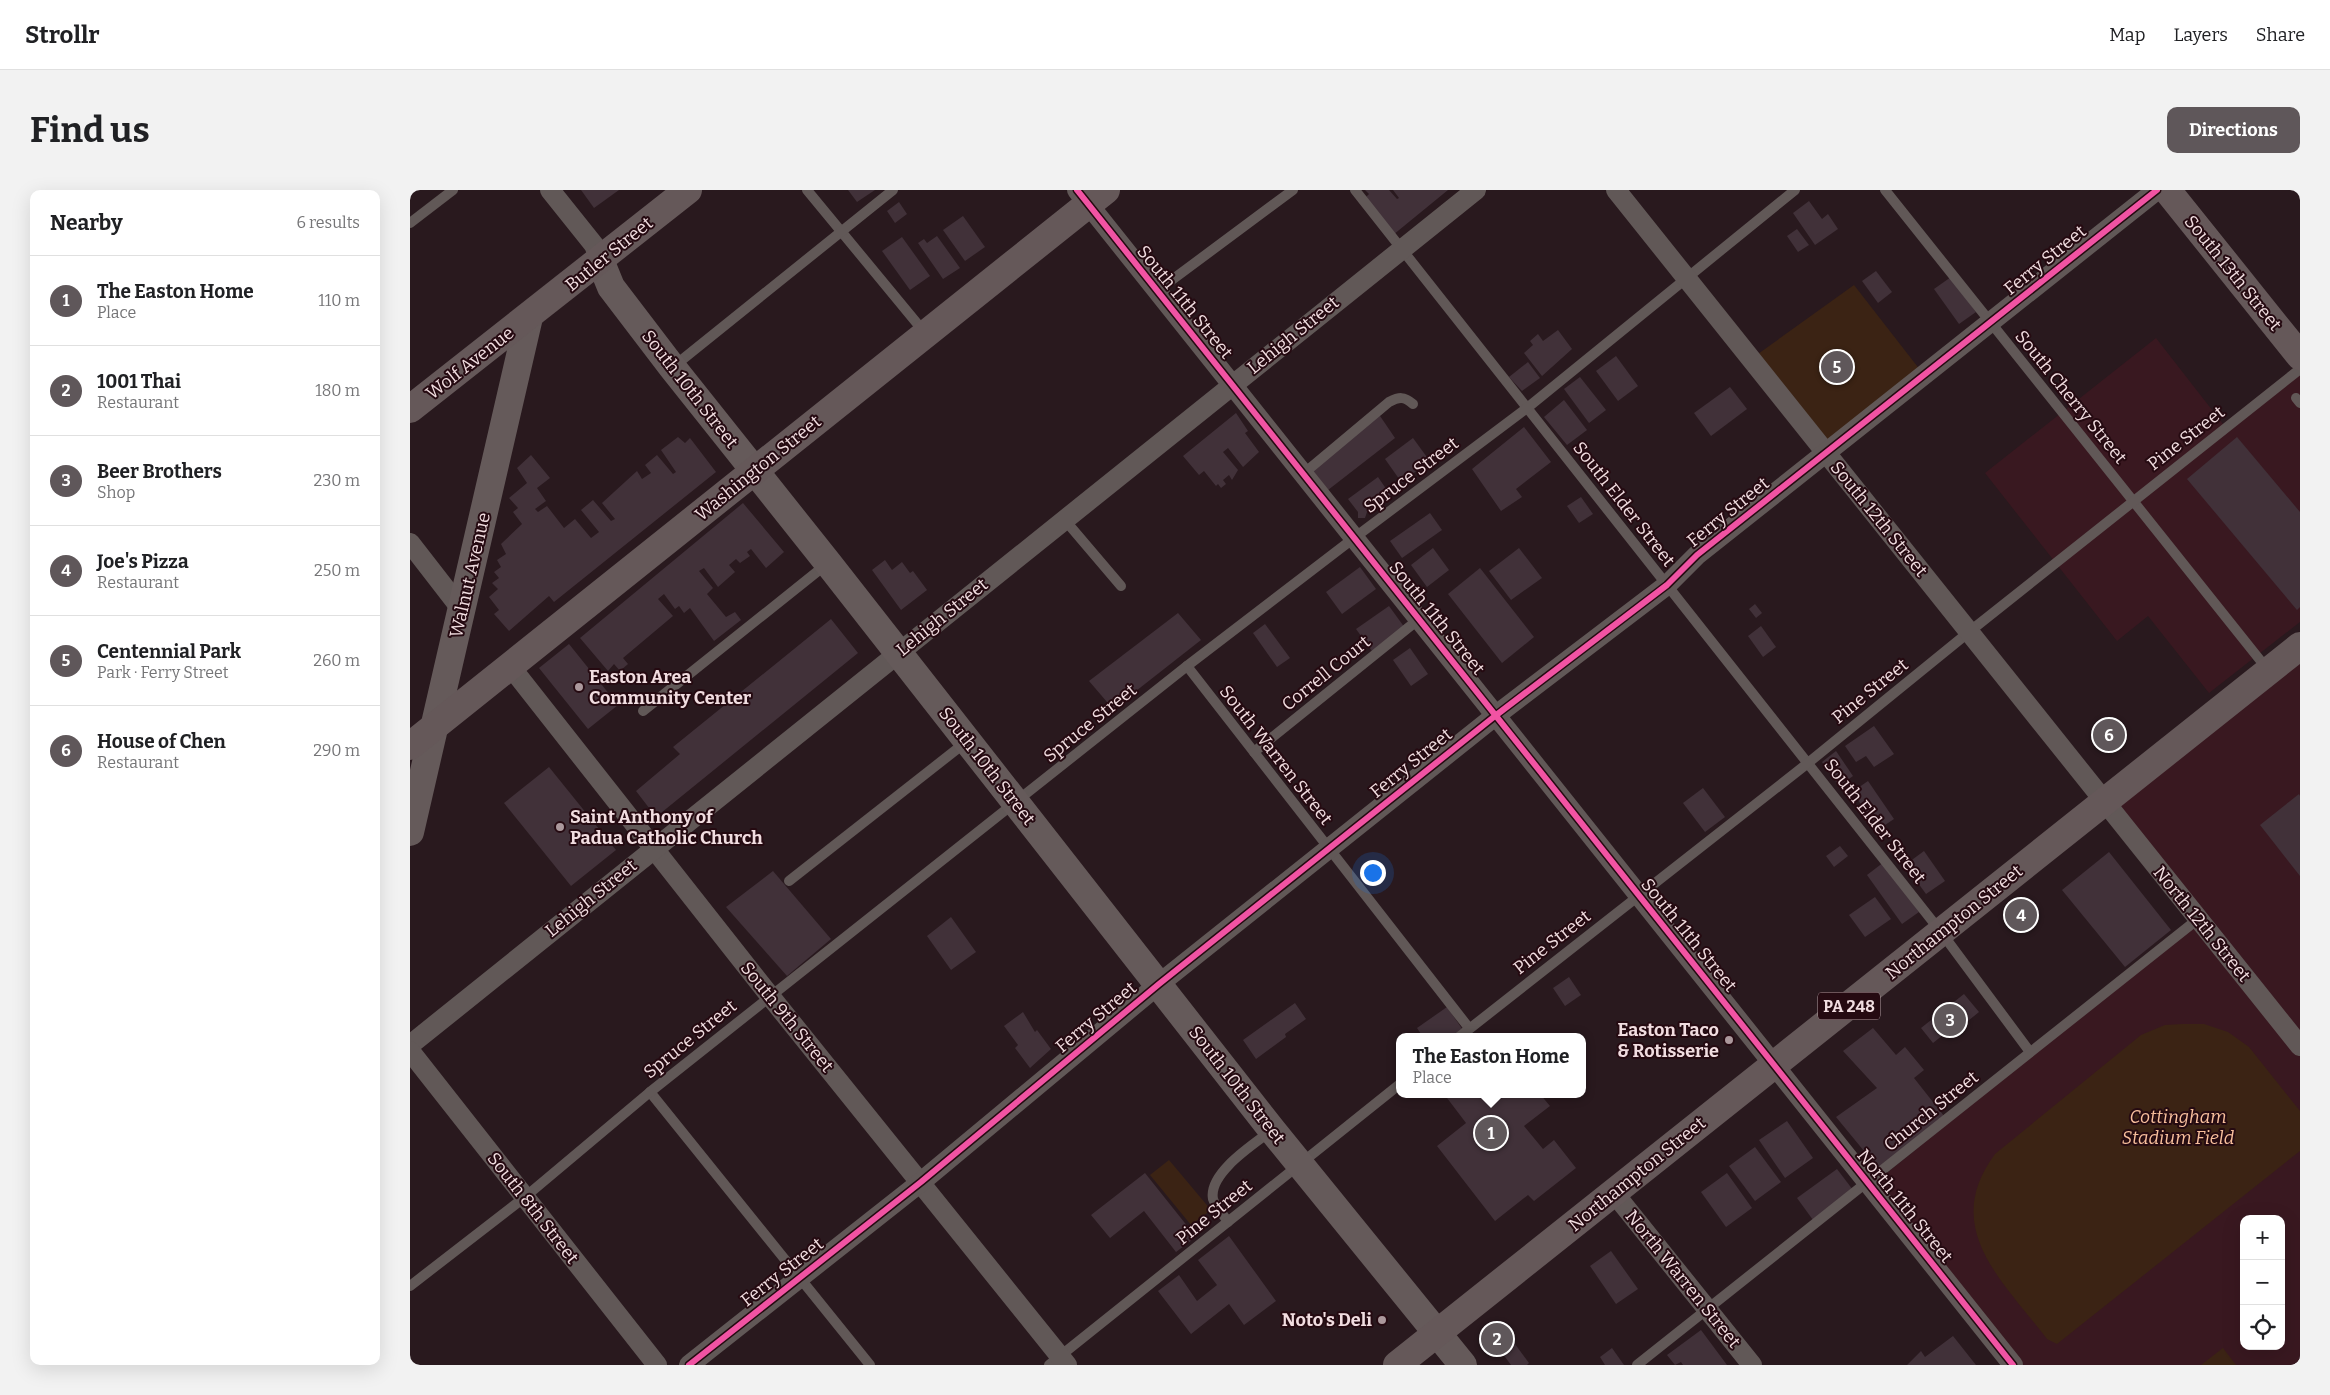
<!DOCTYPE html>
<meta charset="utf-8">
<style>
:root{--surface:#fff;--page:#f2f2f2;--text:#202124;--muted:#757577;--line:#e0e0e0;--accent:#5f575a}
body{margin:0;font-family:Bitter,serif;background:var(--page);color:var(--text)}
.controls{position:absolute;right:15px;bottom:15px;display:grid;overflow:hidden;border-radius:10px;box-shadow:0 5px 20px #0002}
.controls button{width:45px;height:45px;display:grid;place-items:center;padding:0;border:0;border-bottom:1px solid var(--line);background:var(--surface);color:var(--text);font:25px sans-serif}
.you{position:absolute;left:962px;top:682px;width:18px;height:18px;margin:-12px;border:4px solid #fff;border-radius:50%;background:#1a73e8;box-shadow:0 0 0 8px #1a73e833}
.badge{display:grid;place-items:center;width:32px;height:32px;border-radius:50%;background:var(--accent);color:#fff;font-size:16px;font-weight:700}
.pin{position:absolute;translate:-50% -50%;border:2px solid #fff;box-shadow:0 1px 5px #0006}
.popup{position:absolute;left:986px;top:843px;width:190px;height:65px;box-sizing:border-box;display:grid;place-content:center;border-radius:10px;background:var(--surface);filter:drop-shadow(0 1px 4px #0005);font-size:16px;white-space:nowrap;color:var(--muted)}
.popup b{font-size:19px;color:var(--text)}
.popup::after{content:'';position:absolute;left:50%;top:100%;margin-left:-10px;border:10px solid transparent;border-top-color:var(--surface)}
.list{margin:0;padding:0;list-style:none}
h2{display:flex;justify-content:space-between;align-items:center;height:65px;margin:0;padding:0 20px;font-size:21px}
h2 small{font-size:16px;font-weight:400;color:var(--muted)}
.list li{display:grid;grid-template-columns:32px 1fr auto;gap:15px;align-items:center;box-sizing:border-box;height:90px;padding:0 20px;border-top:1px solid var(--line)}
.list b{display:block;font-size:19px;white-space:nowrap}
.list p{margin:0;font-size:16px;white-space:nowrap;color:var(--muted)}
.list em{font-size:16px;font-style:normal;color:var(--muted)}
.icon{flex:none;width:28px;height:28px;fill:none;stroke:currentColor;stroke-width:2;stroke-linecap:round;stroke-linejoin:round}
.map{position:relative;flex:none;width:1890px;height:1175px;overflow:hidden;border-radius:10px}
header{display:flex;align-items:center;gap:30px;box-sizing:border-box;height:70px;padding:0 25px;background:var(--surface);border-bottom:1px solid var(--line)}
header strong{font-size:24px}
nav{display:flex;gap:28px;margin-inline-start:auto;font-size:18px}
.intro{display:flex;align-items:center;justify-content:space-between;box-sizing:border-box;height:120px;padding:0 30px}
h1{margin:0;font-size:35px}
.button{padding:12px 22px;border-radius:10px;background:var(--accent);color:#fff;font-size:18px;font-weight:700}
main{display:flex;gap:30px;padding:0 30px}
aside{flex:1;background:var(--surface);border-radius:10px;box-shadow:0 5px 20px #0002}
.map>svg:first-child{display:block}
</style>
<header>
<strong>Strollr</strong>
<nav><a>Map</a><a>Layers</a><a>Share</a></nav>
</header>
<div class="intro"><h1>Find us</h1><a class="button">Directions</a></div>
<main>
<aside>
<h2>Nearby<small>6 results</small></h2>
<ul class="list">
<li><span class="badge">1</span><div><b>The Easton Home</b><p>Place</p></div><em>110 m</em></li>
<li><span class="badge">2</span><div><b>1001 Thai</b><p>Restaurant</p></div><em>180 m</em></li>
<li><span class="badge">3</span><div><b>Beer Brothers</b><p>Shop</p></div><em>230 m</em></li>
<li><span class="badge">4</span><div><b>Joe's Pizza</b><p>Restaurant</p></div><em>250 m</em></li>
<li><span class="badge">5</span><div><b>Centennial Park</b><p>Park · Ferry Street</p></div><em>260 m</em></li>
<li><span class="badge">6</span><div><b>House of Chen</b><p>Restaurant</p></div><em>290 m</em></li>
</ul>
</aside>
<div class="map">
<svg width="1890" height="1175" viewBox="0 0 1890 1175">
<rect width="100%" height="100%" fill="#29191e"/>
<g fill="#391820" fill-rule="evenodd">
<path d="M1746 148 1813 234 1890 173V432L1799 503 1738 426 1707 451 1575 283Z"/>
<path d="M1890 470V1175H1607L1462 995 1790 730 1702 621ZM1834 1029H1871V1156H1834Z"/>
</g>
<g fill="#3b2314">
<path d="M1444 95 1514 185 1416 263 1341 169Z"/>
<path d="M1773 834H1794L1818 842 1839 857 1890 921V961L1647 1154 1637 1149C1593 1091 1530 1038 1585 964L1731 845 1755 835Z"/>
<path d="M759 970 801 1020 781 1035 740 985Z"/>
<path d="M1813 1158 1826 1175H1791Z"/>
</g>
<g fill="#413139">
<path d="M171 0H209L184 18Z"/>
<path d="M438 0H465L447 12Z"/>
<path d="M955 0H979L987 9 989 8 983 0H1038L983 45 955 8 959 4Z"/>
<path d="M1399 11 1412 29 1418 24 1428 39 1405 55 1383 23Z"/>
<path d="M489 12 497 24 485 33 477 21Z"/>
<path d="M553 26 575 57 555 71 533 40Z"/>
<path d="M1387 39 1399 55 1388 62 1377 46Z"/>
<path d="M527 46 550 78 533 89 508 53 514 49 517 53Z"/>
<path d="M492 47 520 86 500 100 472 61Z"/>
<path d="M1466 81 1482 102 1468 113 1452 91Z"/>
<path d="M1541 87 1566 122 1549 134 1524 99Z"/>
<path d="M1148 140 1162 159 1132 186 1114 163 1123 155 1120 151 1128 144 1133 151Z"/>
<path d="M1206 166 1228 196 1208 211 1186 181Z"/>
<path d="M1118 172 1130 188 1112 201 1099 187Z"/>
<path d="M1170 187 1196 220 1179 233 1154 199Z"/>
<path d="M1320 197 1337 219 1301 246 1284 223Z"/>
<path d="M1154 210 1177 240 1157 255 1134 227Z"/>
<path d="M826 223 838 241 835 243 849 262 833 277 818 258 813 262 828 280 822 290 819 285 813 290 816 294 811 298 808 294 806 296 794 281 789 285 773 266Z"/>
<path d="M968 223 985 248 918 300 902 279Z"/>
<path d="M1114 237 1141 272 1106 299 1112 307 1091 321 1062 279Z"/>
<path d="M268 247 275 253 280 248 306 282 144 412 139 406 99 441 84 424 89 420 79 407 88 399 82 393 89 388 84 382 91 377 87 370 96 364 91 354 112 334 103 322 108 318 99 308 117 293 107 278 121 265 140 288 127 298 136 311 125 319 128 322 137 316 154 338 165 329 181 348 189 342 171 320 183 310 201 331 205 329 192 313 227 281 232 289 241 283 235 275 247 265 263 284 266 282 251 260Z"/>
<path d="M1827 247 1890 322V417L1887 420 1777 289Z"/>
<path d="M1003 248 1019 270 992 293 975 269Z"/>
<path d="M968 287 981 306 968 319 965 316 957 322 955 328H948V322L938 309Z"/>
<path d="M1171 307 1183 324 1169 333 1157 316Z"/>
<path d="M333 313 374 362 356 378 341 359 337 362 340 366 330 373 326 369 319 375 325 382 308 397 294 378 289 381 303 398 297 404 316 427 325 422 331 430 304 451 280 418 274 423 269 416 265 419 254 404 248 409 263 426 213 468 218 474 210 481 204 474 198 481 170 448Z"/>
<path d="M1020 323 1032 340 992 368 980 351Z"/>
<path d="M1023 358 1039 380 1017 397 1001 375Z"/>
<path d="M1109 358 1132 388 1101 410 1079 381Z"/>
<path d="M475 370 482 380 492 372 500 383 503 381 517 400 491 420 462 380Z"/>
<path d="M950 377 966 399 932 424 916 402Z"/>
<path d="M1070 378 1124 447 1092 473 1038 404Z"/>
<path d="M1345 414 1352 423 1346 428 1339 419Z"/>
<path d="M979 416 995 438 962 461 946 439Z"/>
<path d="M768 423 791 450 703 519 679 491Z"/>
<path d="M421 429 448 463 246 627 226 601 270 564 263 557Z"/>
<path d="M855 434 880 468 867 477 843 443Z"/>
<path d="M1351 436 1366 457 1353 467 1338 446Z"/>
<path d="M159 454 208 515 178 539 129 478Z"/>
<path d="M1000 458 1018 484 1001 496 983 470Z"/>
<path d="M1464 536 1484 564 1464 577 1456 566 1446 572 1435 556Z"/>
<path d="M1426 561 1443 586 1429 596 1412 572Z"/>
<path d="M139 577 206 660 161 696 94 613Z"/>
<path d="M1458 591 1484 629 1469 639 1442 602Z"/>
<path d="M1293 598 1315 627 1295 642 1273 613Z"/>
<path d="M1889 604 1890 606V686L1850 635Z"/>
<path d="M1430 656 1438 666 1424 677 1416 666Z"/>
<path d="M1514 661 1535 691 1516 704 1495 675Z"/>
<path d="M1699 662 1761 740 1715 777 1652 700Z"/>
<path d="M1474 672 1509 722 1492 734 1457 685Z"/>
<path d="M363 681 421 749 377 786 316 717Z"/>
<path d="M1465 707 1481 729 1455 747 1439 725Z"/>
<path d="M541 727 566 762 541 780 517 746Z"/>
<path d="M1159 787 1171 805 1155 816 1143 798Z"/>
<path d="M1554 804 1569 822 1537 848 1533 845 1523 853 1511 838Z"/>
<path d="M885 813 896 829 875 844 876 847 846 869 833 850Z"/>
<path d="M1037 817 1053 840 1044 847H1013L1007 838Z"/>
<path d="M613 822 625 842 627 840 641 859 620 878 605 858 608 855 594 836Z"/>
<path d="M1463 838 1486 865 1495 857 1514 880 1504 888 1534 926 1468 978 1426 927 1467 898 1433 861Z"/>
<path d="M1034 904H1130L1140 916 1114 936 1133 959 1144 950 1166 978 1124 1011 1118 1005 1085 1031 1027 956 1056 933Z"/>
<path d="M1377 931 1403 968 1375 988 1349 950Z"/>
<path d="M1345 957 1371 992 1345 1011 1319 976Z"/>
<path d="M1427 979 1443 1000 1403 1030 1387 1008Z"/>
<path d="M735 983 786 1047 766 1062 734 1021 700 1048 681 1025Z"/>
<path d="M1317 983 1342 1018 1316 1037 1291 1002Z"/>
<path d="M819 1046 866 1111 834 1135 819 1114 781 1144 748 1101 769 1085 787 1111 807 1095 788 1070Z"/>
<path d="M1201 1061 1228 1099 1206 1114 1180 1076Z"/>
<path d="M1091 1135 1119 1173 1117 1175H1101L1078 1144Z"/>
<path d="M1291 1140 1317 1175H1273L1271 1172 1265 1175 1257 1165Z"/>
<path d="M1543 1146 1566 1175H1497L1511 1161 1515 1167Z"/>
<path d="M1202 1158 1214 1175H1195L1190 1167Z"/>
</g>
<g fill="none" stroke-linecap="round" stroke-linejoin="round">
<g stroke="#615857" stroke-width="10">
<path d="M397 0 515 143"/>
<path d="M945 0 1531 742 1620 862"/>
<path d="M1475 0 1858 480"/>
<path d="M0 33 43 0"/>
<path d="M747 101 883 0"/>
<path d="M263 177 483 0"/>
<path d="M1886 208 1890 213"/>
<path d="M893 284 979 212C989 207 994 206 1003 214"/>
<path d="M654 329 711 396"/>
<path d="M777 476 1059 838"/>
<path d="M233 521 418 373"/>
<path d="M844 562 1009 429"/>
<path d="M379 691 556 552"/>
<path d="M1049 847 1398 573 1559 442 1890 179"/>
<path d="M240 902 460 1175"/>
<path d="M818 1032C814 1025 805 1016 803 1009 798 983 844 954 861 941"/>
<path d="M0 1096 115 1007 240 902 777 476 944 348 1117 218 1385 0"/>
<path d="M639 1175 990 894"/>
<path d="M1227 1175 1788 729"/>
</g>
<g stroke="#615857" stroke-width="20">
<path d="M140 0 184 55 190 70"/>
<path d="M667 0 1603 1175"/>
<path d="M1206 0 1890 856"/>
<path d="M0 353 52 420"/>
<path d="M100 476 360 806 657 1175"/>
<path d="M0 855 1066 0"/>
<path d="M0 861 247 1175"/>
<path d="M1204 1003 1342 1175"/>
<path d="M279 1175 511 992 749 794 1085 526 1257 395 1287 365 1747 0"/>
</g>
<g stroke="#655a5a" stroke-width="28">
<path d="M190 70 201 97 262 177 418 373 862 940 1053 1175"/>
<path d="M0 642 119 127"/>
</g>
<g stroke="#655859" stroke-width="28">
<path d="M1757 0 1890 166"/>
<path d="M0 219 278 0"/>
<path d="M0 556 696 0"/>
<path d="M987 1175 1890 456"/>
</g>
<g stroke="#250a11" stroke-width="9">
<g id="cycleway">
<path d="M667 0 1603 1175"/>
<path d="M279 1175 511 992 749 794 1085 526 1257 395 1287 365 1747 0"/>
</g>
</g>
<use href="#cycleway" stroke="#f153a3" stroke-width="6"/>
</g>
<g fill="#ab989c" stroke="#250a11" stroke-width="2">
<circle cx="169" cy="497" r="5"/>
<circle cx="150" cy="637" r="5"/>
<circle cx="1319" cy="850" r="5"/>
<circle cx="972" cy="1130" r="5"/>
</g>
<g text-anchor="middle" stroke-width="4" stroke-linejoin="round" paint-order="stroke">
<rect fill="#250a11" stroke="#b49ea2" stroke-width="1" x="1408" y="802.5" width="62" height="27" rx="4"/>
<g font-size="16" font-weight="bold" fill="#f1dde0">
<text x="1439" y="822">PA 248</text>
</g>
<g font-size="18" fill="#f1dde0" stroke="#250a11">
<text transform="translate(199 64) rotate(-39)" y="6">Butler Street</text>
<text transform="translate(1635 70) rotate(-39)" y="6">Ferry Street</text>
<text transform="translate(1823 83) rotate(51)" y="6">South 13th Street</text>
<text transform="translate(775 112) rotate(51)" y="6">South 11th Street</text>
<text transform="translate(883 145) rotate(-39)" y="6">Lehigh Street</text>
<text transform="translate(60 173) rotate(-38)" y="6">Wolf Avenue</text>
<text transform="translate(280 199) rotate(52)" y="6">South 10th Street</text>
<text transform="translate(1661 207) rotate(51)" y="6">South Cherry Street</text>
<text transform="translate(1776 248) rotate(-38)" y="6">Pine Street</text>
<text transform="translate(348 278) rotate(-39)" y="6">Washington Street</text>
<text transform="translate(1001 285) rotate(-37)" y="6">Spruce Street</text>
<text transform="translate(1214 314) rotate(52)" y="6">South Elder Street</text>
<text transform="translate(1318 322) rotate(-39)" y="6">Ferry Street</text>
<text transform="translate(1469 329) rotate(51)" y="6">South 12th Street</text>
<text transform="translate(60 385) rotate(-77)" y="6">Walnut Avenue</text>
<text transform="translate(532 427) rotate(-39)" y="6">Lehigh Street</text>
<text transform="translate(1027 428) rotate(51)" y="6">South 11th Street</text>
<text transform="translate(916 483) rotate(-39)" y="6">Correll Court</text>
<text transform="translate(1460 501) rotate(-39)" y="6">Pine Street</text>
<text transform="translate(680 533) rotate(-39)" y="6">Spruce Street</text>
<text transform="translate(866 565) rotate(52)" y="6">South Warren Street</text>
<text transform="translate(1001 573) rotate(-39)" y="6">Ferry Street</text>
<text transform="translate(577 576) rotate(52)" y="6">South 10th Street</text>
<text transform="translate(1465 631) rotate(52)" y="6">South Elder Street</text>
<text transform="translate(181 708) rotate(-39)" y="6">Lehigh Street</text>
<text transform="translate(1544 732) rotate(-39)" y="6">Northampton Street</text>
<text transform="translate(1792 734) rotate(51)" y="6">North 12th Street</text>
<text transform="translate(1279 745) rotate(51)" y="6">South 11th Street</text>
<text transform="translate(1142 752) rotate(-38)" y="6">Pine Street</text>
<text transform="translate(377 827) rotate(51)" y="6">South 9th Street</text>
<text transform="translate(686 827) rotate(-40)" y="6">Ferry Street</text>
<text transform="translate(280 849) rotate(-39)" y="6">Spruce Street</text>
<text transform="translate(827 895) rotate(52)" y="6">South 10th Street</text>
<text transform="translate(1521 921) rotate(-39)" y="6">Church Street</text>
<text transform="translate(1227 984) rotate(-39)" y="6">Northampton Street</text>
<text transform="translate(1495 1016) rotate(51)" y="6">North 11th Street</text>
<text transform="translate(123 1018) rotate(52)" y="6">South 8th Street</text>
<text transform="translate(804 1022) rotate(-39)" y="6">Pine Street</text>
<text transform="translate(372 1082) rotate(-38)" y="6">Ferry Street</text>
<text transform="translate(1273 1089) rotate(51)" y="6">North Warren Street</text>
</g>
<g font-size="18" font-weight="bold" fill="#f1dde0" stroke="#250a11" text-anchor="start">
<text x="179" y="493">Easton Area<tspan x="179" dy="21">Community Center</tspan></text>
<text x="160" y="633">Saint Anthony of<tspan x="160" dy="21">Padua Catholic Church</tspan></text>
<text x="1309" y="846" text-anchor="end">Easton Taco<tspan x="1309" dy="21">&amp; Rotisserie</tspan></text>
<text x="962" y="1136" text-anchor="end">Noto's Deli</text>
</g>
<g font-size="18" font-style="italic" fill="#f9c09d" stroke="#250a11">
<text x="1768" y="933">Cottingham<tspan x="1768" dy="21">Stadium Field</tspan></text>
</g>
</g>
</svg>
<div class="controls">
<button>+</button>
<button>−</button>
<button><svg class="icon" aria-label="locate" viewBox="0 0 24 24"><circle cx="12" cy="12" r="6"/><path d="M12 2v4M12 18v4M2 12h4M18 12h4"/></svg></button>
</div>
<div class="you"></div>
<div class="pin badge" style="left:1081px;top:943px">1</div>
<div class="popup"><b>The Easton Home</b>Place</div>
<div class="pin badge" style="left:1087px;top:1149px">2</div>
<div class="pin badge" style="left:1540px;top:830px">3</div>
<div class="pin badge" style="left:1611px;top:725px">4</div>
<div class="pin badge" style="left:1427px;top:177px">5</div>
<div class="pin badge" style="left:1699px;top:545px">6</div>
</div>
</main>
